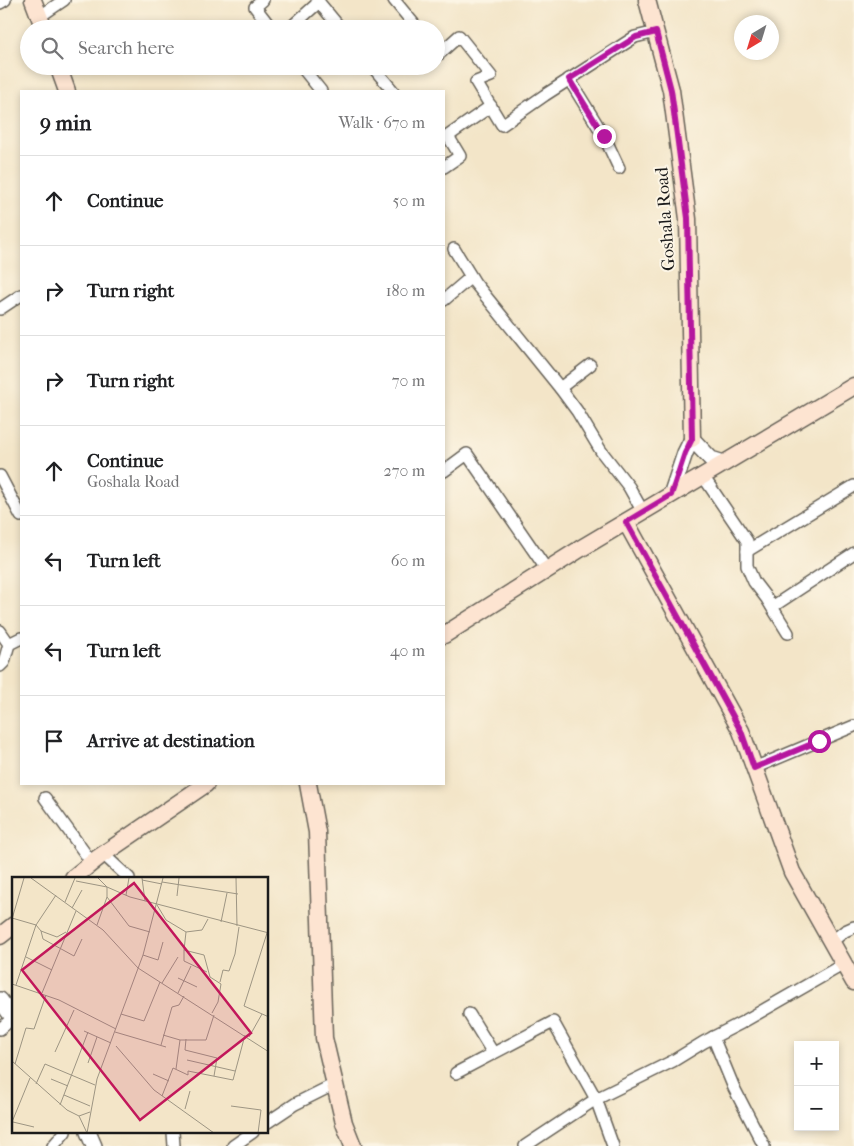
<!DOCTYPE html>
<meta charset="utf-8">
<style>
:root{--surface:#fff;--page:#f2f2f2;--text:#202124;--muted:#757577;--line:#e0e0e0}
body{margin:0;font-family:"IM FELL French Canon",serif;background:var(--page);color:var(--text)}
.controls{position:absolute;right:15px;bottom:15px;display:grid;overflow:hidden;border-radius:0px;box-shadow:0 2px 8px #0003}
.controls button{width:45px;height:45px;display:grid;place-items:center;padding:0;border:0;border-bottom:1px solid var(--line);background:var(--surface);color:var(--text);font:25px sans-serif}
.compass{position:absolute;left:734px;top:15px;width:45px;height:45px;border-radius:50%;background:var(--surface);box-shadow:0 2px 8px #0003;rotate:218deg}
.stop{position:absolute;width:15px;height:15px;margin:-11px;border:4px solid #b5179e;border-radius:50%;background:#fff}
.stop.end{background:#b5179e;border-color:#fff;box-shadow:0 1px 5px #0008}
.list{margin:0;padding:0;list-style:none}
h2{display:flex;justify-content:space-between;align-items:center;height:65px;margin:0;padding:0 20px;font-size:21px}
h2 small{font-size:16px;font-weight:400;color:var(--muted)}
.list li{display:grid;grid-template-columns:32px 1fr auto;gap:15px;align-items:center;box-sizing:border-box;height:90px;padding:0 20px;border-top:1px solid var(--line)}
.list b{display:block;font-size:19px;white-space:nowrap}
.list p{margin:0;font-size:16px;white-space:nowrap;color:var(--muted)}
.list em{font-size:16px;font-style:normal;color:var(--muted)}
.icon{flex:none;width:28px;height:28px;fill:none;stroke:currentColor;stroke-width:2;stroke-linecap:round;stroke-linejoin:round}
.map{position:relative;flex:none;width:854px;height:1146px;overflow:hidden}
.search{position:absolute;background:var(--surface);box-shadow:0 2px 8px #0003;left:20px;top:20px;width:425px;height:55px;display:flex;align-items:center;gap:12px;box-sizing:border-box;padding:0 18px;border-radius:28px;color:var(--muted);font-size:19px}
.panel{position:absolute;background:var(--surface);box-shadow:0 2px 8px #0003;left:20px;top:90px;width:425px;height:695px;border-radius:0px}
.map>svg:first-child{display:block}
</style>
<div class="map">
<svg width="854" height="1146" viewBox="0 0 854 1146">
<rect width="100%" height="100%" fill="#fcf5e5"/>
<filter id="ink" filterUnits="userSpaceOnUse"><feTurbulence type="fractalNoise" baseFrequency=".02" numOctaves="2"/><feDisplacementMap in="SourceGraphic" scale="10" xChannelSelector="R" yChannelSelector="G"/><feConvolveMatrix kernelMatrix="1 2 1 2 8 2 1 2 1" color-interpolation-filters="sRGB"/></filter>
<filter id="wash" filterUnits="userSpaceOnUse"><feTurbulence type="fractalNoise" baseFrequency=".0096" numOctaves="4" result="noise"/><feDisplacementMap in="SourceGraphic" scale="20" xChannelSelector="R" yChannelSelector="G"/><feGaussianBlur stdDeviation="1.12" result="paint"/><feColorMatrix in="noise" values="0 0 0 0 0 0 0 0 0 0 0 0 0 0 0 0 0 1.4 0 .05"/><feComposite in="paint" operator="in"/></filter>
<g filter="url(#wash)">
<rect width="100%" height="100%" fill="#f3e5c8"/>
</g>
<g filter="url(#ink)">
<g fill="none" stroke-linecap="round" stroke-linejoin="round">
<g stroke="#676258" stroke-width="14">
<g id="minor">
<path d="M263 0 255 7 272 29"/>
<path d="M317 0 341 29"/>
<path d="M394 0 418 29"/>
<path d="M0 3 5 0"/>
<path d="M39 17 64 0"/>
<path d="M289 29 319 2"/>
<path d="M436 51 439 54 459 36 491 76 476 82 502 125 545 95 635 37 656 32"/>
<path d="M301 66 321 91"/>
<path d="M372 66 393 91"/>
<path d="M569 79 604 136 619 168"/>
<path d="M444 167 460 156 448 136 491 106"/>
<path d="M454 249 475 283 560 388 577 411 601 451 629 487 643 512"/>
<path d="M444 300 471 277"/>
<path d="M0 309 21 295"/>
<path d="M560 388 590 365"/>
<path d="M444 471 467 454 547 570"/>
<path d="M0 476 21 516"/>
<path d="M703 476 747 541V566L754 582 767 599 788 633"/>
<path d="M747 551 854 486"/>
<path d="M772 607 854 553"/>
<path d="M0 631 9 644 4 662 0 666"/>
<path d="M9 644 21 638"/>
<path d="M754 768 854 726"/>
<path d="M45 798 92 863"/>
<path d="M104 855 129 878"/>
<path d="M831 942 845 931 854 927"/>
<path d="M469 1014 493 1053"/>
<path d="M0 1029 13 1018"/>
<path d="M713 1037 734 1088 764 1146"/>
<path d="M456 1073 553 1022 596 1099 613 1146"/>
<path d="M268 1122 295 1104 335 1084"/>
<path d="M173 1132 174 1146"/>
<path d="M53 1146 65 1132"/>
<path d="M233 1146 253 1132"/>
<path d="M525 1146 596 1099 673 1061 704 1042 741 1023 844 964"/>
</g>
</g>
<g stroke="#676258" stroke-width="18">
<g id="tertiary">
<path d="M671 495 685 453 692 439 711 459 724 463"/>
<path d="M0 1000 14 1019"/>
<path d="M88 1132 94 1146"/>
</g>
</g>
<g stroke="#676258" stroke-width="19">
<g id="secondary">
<path d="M33 0 44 29"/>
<path d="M647 0 671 90 688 219 692 439"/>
<path d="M58 66 67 91"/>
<path d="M626 522 741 731 792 872 854 982"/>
<path d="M444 635 580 549 854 386"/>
<path d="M308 784 317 832 324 1038 344 1123 353 1146"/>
<path d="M73 878 99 857 206 784"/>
<path d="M0 936 14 925"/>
</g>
</g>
<use href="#minor" stroke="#fff" stroke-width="11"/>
<use href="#tertiary" stroke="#fff" stroke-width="15"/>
<use href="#secondary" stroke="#fde4d1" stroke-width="16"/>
</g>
</g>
<g fill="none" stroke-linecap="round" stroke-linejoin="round" filter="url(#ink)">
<path stroke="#b5179e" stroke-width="6" d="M604 136 569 79 636 37 656 32 671 90 688 218 692 439 685 453 671 495 626 522 741 731 754 768 819 741"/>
</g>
<g text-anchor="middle" stroke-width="4" stroke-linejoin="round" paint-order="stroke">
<g font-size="18" fill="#1c1c1c" stroke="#fcf5e5">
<text transform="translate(665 219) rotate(-94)" y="6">Goshala Road</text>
</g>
</g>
<g transform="translate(12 877)">
<rect width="256" height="256" fill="#f3e5c8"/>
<path fill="none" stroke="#9d9583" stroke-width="1" d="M19 1 91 53 126 91 257 175M86 1 95 10 118 20 257 56M130 1 133 24M224 1 225 49M130 3 150 7M64 4 95 10V20L85 48M150 5 226 17M44 18 24 48 29 54 45 60 54 55M114 18 117 1M165 19 167 1M95 20 117 49 138 55M53 25 63 1M145 28 154 43 174 55 190 53 196 42M60 31 70 13M0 41 24 48 4 108M0 42 12 1M209 45 215 16M29 54 31 62 62 79 70 62M174 55 172 73 192 78 198 100 209 107 206 125 200 136M255 56 232 129 257 140M172 73V84L195 95M131 78 146 83 151 65M14 80 40 93M166 101 185 110M208 105 211 93 217 94 223 77 227 50M150 106 166 80M0 107 47 123 104 152M30 116 64 34M166 116 179 89M109 137 132 144 148 105M72 154 99 166M103 155 154 170M151 158 168 163 164 192M237 160 250 137M174 162 173 173 205 181 202 199M168 163H194L202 138M149 168 160 130 167 128 172 119M104 169 142 213 202 256M43 175 62 133M175 183 223 194M0 184 55 233 67 239 78 235M76 186 85 160M3 187 14 151 22 152 34 118M141 197 157 204M39 202 56 209M24 207 33 187 83 208M52 218 78 229M150 219 161 191 176 198V194L221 203 233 158M48 228 76 155M219 229 249 233 246 256M173 232 178 214M67 239 75 256M0 245 18 201M1 245 22 250M75 256 85 202 131 78 151 1"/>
<path fill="#c2185b" fill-opacity="0.15" stroke="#c2185b" stroke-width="2.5" d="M122 6 239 156 128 243 10 93Z"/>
<rect width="256" height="256" fill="none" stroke="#1c1c1c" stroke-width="2.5"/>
</g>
</svg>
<div class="controls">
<button>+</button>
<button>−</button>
</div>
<svg class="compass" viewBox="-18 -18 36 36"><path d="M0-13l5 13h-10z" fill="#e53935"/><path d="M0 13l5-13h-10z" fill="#757577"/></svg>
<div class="stop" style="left:819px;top:741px"></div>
<div class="stop end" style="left:604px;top:136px"></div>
<div class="search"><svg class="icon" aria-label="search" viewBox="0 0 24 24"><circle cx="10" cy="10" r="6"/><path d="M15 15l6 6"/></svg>Search here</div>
<section class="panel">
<h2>9 min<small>Walk · 670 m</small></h2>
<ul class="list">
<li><svg class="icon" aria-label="ahead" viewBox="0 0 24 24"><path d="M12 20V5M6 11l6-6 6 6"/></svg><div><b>Continue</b></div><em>50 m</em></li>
<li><svg class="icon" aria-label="right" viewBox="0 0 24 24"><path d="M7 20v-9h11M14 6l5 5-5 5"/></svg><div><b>Turn right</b></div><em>180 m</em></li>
<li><svg class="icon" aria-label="right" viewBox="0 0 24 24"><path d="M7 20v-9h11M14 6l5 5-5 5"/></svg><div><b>Turn right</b></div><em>70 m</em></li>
<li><svg class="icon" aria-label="ahead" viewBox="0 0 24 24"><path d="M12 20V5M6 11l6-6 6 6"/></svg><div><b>Continue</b><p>Goshala Road</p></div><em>270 m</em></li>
<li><svg class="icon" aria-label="left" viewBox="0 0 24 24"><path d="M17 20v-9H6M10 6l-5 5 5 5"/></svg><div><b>Turn left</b></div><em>60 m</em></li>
<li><svg class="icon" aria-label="left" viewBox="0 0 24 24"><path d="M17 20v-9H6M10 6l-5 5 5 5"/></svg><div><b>Turn left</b></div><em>40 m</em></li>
<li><svg class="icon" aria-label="arrive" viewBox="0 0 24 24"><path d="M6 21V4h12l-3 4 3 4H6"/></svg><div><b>Arrive at destination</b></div></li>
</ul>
</section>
</div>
